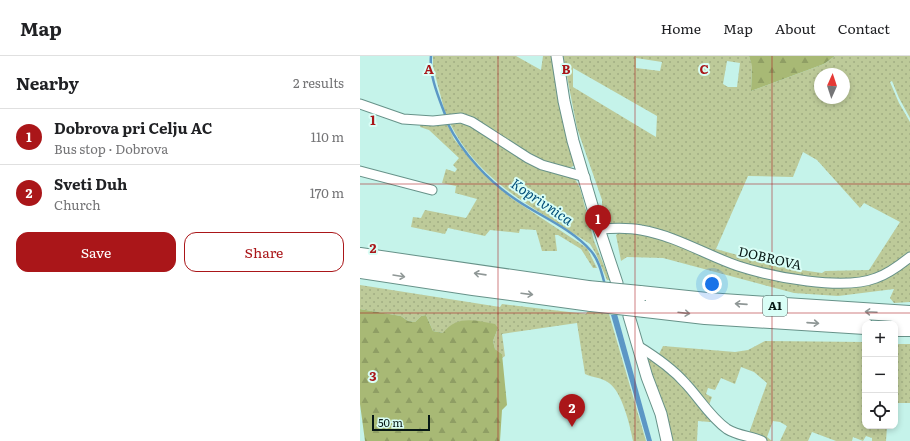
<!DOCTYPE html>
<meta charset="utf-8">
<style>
:root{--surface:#fff;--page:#f6f6f6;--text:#202124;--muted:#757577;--line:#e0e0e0;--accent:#aa1619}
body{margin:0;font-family:Literata,serif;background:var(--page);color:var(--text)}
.controls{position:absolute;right:12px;bottom:12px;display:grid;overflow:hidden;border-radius:8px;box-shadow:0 2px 6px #0003}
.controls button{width:36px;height:36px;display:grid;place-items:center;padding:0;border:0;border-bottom:1px solid var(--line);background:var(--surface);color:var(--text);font:20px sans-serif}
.compass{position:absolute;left:454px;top:12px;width:36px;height:36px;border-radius:50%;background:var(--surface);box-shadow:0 2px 6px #0003;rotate:3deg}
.scale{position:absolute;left:12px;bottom:10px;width:58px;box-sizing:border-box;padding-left:4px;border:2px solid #071815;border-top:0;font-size:11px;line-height:14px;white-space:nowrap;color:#071815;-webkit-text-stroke:3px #d9fef6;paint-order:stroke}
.you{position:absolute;left:352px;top:228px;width:14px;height:14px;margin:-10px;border:3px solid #fff;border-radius:50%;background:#1a73e8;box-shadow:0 0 0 6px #1a73e833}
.badge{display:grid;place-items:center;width:26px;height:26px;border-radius:50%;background:var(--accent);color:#fff;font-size:13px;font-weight:700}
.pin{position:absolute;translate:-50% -33px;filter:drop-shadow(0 1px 2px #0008)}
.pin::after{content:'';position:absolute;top:21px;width:14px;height:12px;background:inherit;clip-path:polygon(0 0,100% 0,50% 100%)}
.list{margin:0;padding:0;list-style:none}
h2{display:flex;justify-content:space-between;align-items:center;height:52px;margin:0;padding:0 16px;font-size:17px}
h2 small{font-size:13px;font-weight:400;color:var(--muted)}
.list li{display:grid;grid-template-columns:26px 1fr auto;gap:12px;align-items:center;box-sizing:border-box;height:56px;padding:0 16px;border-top:1px solid var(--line)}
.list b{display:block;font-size:15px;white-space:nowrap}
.list p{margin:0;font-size:13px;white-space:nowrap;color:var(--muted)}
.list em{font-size:13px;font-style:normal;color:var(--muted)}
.actions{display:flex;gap:8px;padding:12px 16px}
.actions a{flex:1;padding:9px 0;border:1px solid var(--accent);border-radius:12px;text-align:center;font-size:14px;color:var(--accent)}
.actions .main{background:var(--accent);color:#fff}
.icon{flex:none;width:22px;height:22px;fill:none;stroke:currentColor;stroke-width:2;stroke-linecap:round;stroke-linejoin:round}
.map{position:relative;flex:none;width:550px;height:385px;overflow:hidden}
header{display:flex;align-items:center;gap:24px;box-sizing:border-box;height:56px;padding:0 20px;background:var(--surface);border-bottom:1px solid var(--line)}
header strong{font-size:19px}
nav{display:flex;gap:22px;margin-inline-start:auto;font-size:14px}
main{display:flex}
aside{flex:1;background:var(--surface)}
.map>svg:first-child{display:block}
</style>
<header>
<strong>Map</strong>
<nav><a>Home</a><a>Map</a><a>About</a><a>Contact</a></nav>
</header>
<main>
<aside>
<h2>Nearby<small>2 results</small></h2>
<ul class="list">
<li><span class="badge">1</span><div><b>Dobrova pri Celju AC</b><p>Bus stop · Dobrova</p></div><em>110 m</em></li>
<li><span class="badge">2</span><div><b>Sveti Duh</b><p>Church</p></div><em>170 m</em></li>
</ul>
<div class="actions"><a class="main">Save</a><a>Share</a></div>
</aside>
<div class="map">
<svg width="550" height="385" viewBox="0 0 550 385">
<defs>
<pattern id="green-dots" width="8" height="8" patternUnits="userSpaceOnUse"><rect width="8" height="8" fill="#bdca99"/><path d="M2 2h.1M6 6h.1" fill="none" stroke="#a1ad83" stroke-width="1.8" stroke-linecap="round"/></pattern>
<pattern id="forest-firs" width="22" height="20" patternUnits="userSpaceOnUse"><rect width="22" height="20" fill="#a8b975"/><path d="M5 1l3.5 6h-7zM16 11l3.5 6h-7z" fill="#8f9e64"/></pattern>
</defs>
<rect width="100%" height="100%" fill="#c5f3ea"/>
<g fill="url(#green-dots)" fill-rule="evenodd">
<path d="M73 0H156L181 14 183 0H192L199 48 216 108C198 126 140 76 123 68 112 63 98 62 86 60L73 11Z"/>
<path d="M203 0H389L392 9 391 35 464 8 475 0H550V62L539 42 532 25 530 26 539 47 550 66V199L532 212 510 222 467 225 413 216 386 209 248 166C242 160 242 153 242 144L217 72ZM276 2 302 6 300 15 276 12ZM367 5 380 7 377 31H368L363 28ZM213 12 297 60 296 81 213 31ZM460 18H484V42H460ZM443 96 457 104 500 152 504 147 540 166 509 214 465 215 462 217 420 211 356 193 388 120 433 121Z"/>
<path d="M91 64 111 70 178 112 215 123 220 132 234 185 250 224H247L236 198 230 188C176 152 118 127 89 65Z"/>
<path d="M86 65 94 83 115 109 151 142 227 192 237 212H233L221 193 198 179H195L197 195H182L176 174 160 173 159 177 130 174 125 180 88 172 85 178 51 171 53 161 61 162 65 154 106 162 117 143 95 137 96 130 82 127 86 113 95 116 97 113 93 109 99 102 69 74 60 71V69H72Z"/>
<path d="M260 176 294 180 371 210 471 231C505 234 521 221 550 206V246L534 247 530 242 534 233 478 240 434 237 303 202 267 201 261 205 256 179Z"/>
<path d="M0 229 140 251 142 248 226 258 228 255 249 258 286 385H273C270 369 262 336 249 327 241 321 233 322 225 318L217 267 142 278 145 300 142 302V298L135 293 133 285 138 272 83 277 73 275 66 259 61 260 55 266 48 265 41 260 0 253Z"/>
<path d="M405 285 505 286V370H527L526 385H512V382L506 380 503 385 493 381 492 385H476L452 376 448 385H420L427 370 420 366 413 365 407 381 412 385H406L389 377 407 327 394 316 381 311 375 328 361 322 355 334 348 332 346 338 352 341 349 349 332 327 299 298 303 290 375 296 388 294Z"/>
<rect x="535" y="288" width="15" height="59"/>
<path d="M290 301 306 312 353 364 350 366 338 365 337 385H310L287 303Z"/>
</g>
<g fill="url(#forest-firs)">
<path d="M389 0H475L464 8 391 35 392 10Z"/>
<path d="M0 253 41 260 48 265 55 266 61 260 66 259 73 275 83 277C96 259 115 264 135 268L138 272 133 285 135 293 142 298 147 349 142 354 140 385H5L0 348Z"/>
</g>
<path fill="#5c97c5" d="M257 258 292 385H287L251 259Z"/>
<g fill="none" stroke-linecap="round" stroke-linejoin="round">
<g stroke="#5c97c5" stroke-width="2.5">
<path d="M71 0C69 20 79 42 86 61"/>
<path d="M87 66C102 97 129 126 158 145 182 161 212 173 231 195 239 204 242 218 245 229"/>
</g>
<g stroke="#679289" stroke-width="11">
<g id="minor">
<path d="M0 48 43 63 73 65 101 62 112 66 168 102 182 109 225 121"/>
<path d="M0 115 72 134"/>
<path d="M239 173C253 172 267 171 281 174 316 180 346 199 378 210 412 221 483 235 516 222 528 218 540 209 550 201"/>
<path d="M278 290C296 301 312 312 326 328 340 343 350 361 367 373 378 380 391 380 402 385"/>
</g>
</g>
<g stroke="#679289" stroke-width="13">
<g id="tertiary">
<path d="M197 0 204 45 213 85 239 173 257 227"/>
<path d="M269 260 287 321 301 358 307 385"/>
</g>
</g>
<g stroke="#679289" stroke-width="18">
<g id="motorway">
<path d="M0 200 228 233"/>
<path d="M0 214 113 231 231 247"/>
<path d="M280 238 347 245 550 258"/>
<path d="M285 253 345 260 505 270"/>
<path d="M535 272H550"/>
</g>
</g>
<use href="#minor" stroke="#fff" stroke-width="9"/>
<use href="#tertiary" stroke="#fff" stroke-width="11"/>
<use href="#motorway" stroke="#fff" stroke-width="16"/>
<g stroke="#679289" stroke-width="18" stroke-linecap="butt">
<g id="motorway-bridge">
<path d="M228 233 280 238"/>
<path d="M231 247 285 253"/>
</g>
</g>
<use href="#motorway-bridge" stroke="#fff" stroke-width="16"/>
</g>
<defs><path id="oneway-shaft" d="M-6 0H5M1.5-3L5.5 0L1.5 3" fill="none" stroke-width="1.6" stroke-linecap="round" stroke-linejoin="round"/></defs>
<g stroke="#8f9796">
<use href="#oneway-shaft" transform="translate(120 218) rotate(-172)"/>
<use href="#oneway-shaft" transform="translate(39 220) rotate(9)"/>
<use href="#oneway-shaft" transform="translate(167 238) rotate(7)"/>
<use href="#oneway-shaft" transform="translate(381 248) rotate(-176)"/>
<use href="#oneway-shaft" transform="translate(511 256) rotate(-177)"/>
<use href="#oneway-shaft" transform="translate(324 257) rotate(7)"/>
<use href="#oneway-shaft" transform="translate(453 267) rotate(4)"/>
</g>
<path fill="none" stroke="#aa1619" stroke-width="1" stroke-opacity="0.55" d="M138 0V385M275 0V385M412 0V385M0 128H550M0 257H550"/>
<g text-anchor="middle" stroke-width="4" stroke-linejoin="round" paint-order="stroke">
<rect fill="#d9fef6" stroke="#465d58" stroke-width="1" x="403" y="240" width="24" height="20" rx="3"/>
<g font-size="12" font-weight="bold" fill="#071815">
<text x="415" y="254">A1</text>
</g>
<g font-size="13" fill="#071815" stroke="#d9fef6">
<text transform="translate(410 202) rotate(13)" y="5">DOBROVA</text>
</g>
<g font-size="14" font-style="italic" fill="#004d79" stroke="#d9fef6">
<text transform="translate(182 146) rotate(34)" y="5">Koprivnica</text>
</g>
</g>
<g font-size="13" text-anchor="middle" font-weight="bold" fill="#aa1619" stroke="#d9fef6" stroke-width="4" stroke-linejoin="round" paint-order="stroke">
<text x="69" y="18">A</text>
<text x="206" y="18">B</text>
<text x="344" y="18">C</text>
<text x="13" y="69">1</text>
<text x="13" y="197">2</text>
<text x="13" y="325">3</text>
</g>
</svg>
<div class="controls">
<button>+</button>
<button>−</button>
<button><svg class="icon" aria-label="locate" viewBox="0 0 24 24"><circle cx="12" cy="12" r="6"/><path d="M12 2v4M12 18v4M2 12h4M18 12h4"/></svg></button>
</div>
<svg class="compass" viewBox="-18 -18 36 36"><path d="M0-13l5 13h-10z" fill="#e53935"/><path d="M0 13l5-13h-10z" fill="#757577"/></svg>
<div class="scale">50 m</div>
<div class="you"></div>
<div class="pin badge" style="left:238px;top:182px">1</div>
<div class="pin badge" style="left:212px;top:371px">2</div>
</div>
</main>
